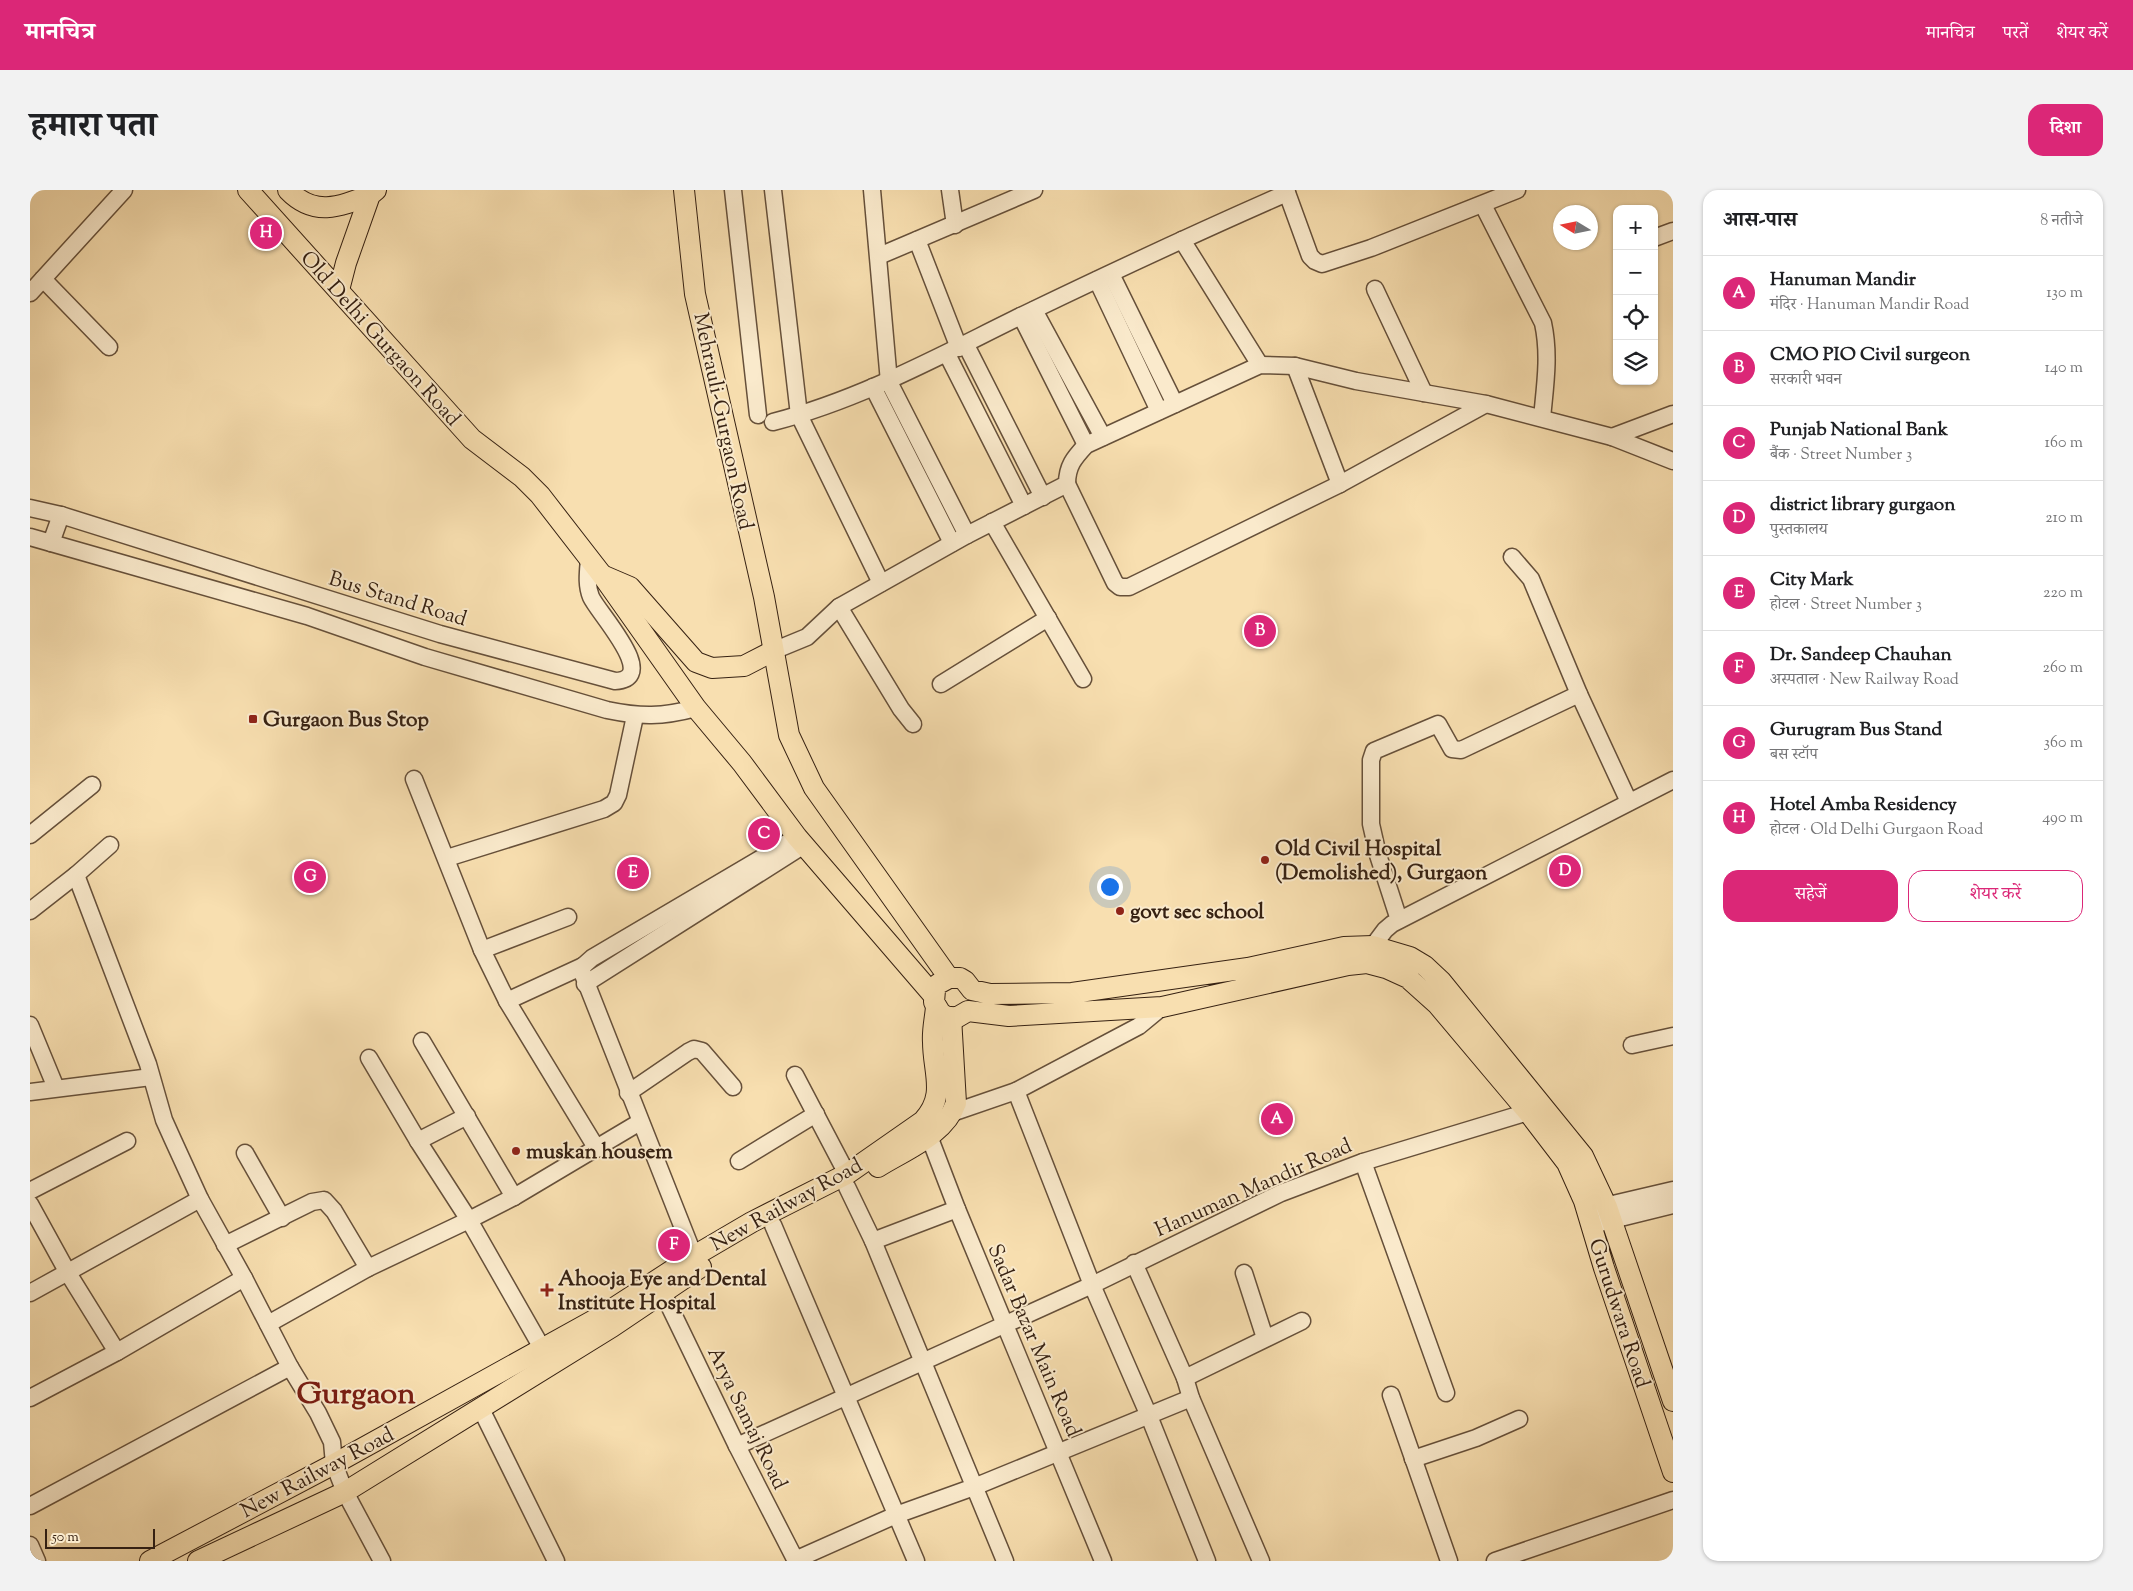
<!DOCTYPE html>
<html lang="hi">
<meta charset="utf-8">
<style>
:root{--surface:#fff;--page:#f2f2f2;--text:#202124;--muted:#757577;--line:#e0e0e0;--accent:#db2777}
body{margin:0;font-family:"Sorts Mill Goudy","Noto Serif Devanagari",serif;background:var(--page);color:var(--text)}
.controls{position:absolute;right:15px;top:15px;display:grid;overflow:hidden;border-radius:10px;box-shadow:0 1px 4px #0004}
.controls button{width:45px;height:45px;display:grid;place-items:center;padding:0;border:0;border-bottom:1px solid var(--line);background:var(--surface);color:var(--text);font:25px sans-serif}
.compass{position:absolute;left:1523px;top:15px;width:45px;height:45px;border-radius:50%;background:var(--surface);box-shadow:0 1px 4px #0004;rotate:280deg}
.scale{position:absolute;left:15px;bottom:12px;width:110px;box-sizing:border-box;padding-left:5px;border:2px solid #362112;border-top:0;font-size:14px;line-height:18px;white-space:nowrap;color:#362112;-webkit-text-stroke:4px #faeacc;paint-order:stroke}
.you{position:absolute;left:1079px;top:696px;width:18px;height:18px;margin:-12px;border:4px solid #fff;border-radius:50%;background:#1a73e8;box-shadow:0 0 0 8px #1a73e833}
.badge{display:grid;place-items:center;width:32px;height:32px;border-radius:50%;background:var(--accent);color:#fff;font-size:16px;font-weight:700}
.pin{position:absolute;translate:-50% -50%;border:2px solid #fff;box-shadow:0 1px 5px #0006}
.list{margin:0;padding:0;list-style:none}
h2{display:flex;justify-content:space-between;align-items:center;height:65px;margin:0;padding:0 20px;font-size:21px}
h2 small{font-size:16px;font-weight:400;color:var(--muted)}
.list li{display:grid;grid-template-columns:32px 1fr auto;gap:15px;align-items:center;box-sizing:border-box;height:75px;padding:0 20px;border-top:1px solid var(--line)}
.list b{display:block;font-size:19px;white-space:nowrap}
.list p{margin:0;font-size:16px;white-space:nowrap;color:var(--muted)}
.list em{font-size:16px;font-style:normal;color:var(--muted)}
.actions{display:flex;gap:10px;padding:15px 20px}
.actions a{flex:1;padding:11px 0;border:1px solid var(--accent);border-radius:15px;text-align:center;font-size:18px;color:var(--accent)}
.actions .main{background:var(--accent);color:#fff}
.icon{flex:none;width:28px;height:28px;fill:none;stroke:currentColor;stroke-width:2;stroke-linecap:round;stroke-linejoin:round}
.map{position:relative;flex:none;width:1643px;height:1371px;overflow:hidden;border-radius:15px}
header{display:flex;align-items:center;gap:30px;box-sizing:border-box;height:70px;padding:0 25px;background:var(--accent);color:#fff}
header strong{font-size:24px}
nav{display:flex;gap:28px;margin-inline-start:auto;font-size:18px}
.intro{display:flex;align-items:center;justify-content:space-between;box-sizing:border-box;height:120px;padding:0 30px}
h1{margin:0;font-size:35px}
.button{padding:12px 22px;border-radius:15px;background:var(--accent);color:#fff;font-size:18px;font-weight:700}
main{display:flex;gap:30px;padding:0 30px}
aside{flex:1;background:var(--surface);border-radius:15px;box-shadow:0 1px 4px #0004}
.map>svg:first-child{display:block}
</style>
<header>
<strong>मानचित्र</strong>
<nav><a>मानचित्र</a><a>परतें</a><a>शेयर करें</a></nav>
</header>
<div class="intro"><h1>हमारा पता</h1><a class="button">दिशा</a></div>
<main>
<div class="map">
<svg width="1643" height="1371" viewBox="0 0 1643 1371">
<rect width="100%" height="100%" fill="#f8dfb0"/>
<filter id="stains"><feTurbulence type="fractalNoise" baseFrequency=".004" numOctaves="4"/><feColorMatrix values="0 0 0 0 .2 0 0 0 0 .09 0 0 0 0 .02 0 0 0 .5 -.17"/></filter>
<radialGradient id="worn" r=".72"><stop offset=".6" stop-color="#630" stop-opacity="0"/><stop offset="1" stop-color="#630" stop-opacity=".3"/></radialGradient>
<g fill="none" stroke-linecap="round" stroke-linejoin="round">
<g stroke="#66503a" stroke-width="19">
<g id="minor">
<path d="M703 0 728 225"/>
<path d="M743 0 769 225 851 393"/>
<path d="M842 0 859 192 937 345"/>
<path d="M920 0 925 35"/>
<path d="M1256 0 1280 66 1285 71 1292 74 1341 58 1487 0"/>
<path d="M1453 15 1513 133C1520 165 1515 196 1512 228"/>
<path d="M1624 48 1643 41"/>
<path d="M887 50 929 158"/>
<path d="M1152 50 1230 175"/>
<path d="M849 66 1004 0"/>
<path d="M1081 84 1145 214"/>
<path d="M13 89 79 157"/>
<path d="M1067 90 1129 221"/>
<path d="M1345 99 1394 203"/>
<path d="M0 103 94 0"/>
<path d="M1004 120 1073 247"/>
<path d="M991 126 1056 255"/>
<path d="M936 155 1013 307"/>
<path d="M917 164 994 316"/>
<path d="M1265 176 1310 294"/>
<path d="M843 197 922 353"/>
<path d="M743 232C832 209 911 165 993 125 1080 83 1168 42 1257 3"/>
<path d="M1582 247 1643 224"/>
<path d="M1037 294 1085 393 1090 397H1099L1310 294 1456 214"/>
<path d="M0 318 31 325 410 444 585 491C631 489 568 423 561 407 556 395 558 382 559 369"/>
<path d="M962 332 1053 489"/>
<path d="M0 347 277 426 395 467 577 520C611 527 632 527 666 518"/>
<path d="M21 353 31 325"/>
<path d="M1482 367 1501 389 1549 504 1599 612"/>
<path d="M809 417 871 519 883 534"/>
<path d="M743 461 777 447 809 417 937 345 1037 294C1037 276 1044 268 1056 255L1230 175 1265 176 1326 191 1456 214 1582 247 1643 271"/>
<path d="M911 494 1018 428"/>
<path d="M384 589 452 760 477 811 567 959"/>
<path d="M0 645 62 595"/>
<path d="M417 668 574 619 584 613 588 605 605 526"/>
<path d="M46 685 118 874 134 930 143 950 170 1009 214 1088 260 1177 288 1223 302 1252 304 1274 315 1302 352 1371"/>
<path d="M0 721 46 685 80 655"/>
<path d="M1369 730 1348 665 1341 634V570L1344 561 1408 534 1422 559 1431 560 1549 504"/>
<path d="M1343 756 1355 740 1362 734 1643 590"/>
<path d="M452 760 538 727"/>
<path d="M555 794 774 655"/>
<path d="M477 811 553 776"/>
<path d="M0 835 26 898"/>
<path d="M392 851 484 1007"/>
<path d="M1602 855 1643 846"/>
<path d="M339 868 388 951 439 1030 512 1158"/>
<path d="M765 885 817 984"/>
<path d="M986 901 1062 1095 1119 1226 1177 1371"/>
<path d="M0 902 121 887"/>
<path d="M598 903 658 862 664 859 672 861 703 897"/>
<path d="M922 923 986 901 1109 836 1132 817"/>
<path d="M899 946 927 1019 1073 1371"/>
<path d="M388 951 437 926"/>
<path d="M215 963 252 1028"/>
<path d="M709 971 786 924"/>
<path d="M1333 972 1416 1203"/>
<path d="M817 997 843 1051 975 1371"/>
<path d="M0 1001 97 951"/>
<path d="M0 1014 38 1083 87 1162"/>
<path d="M1566 1018 1643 1000"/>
<path d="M1570 1033 1643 1015"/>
<path d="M743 1035 886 1371"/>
<path d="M843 1051 927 1019"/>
<path d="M195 1055 282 1012 294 1010 304 1021 338 1078"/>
<path d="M664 1066 552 782 553 776 562 768 767 647"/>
<path d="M1104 1073 1155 1188 1161 1208 1231 1371"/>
<path d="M1214 1083 1235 1148"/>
<path d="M0 1103 170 1009"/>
<path d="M633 1103 707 1256 766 1371"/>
<path d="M238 1134 338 1078 439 1030 484 1007 610 932"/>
<path d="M1155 1188 1272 1131"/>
<path d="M1361 1205 1419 1371"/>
<path d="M0 1208 87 1162 214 1088"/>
<path d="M450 1217 526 1371"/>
<path d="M707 1256 1062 1095 1251 1003 1333 972 1498 922"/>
<path d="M1383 1269 1446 1248 1489 1229"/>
<path d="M0 1316 260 1177"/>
<path d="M0 1355 7 1371"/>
<path d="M765 1370 866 1325 944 1297 1161 1208"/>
<path d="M1465 1371 1643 1310"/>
</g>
</g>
<g stroke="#362112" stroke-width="22">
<g id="major">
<path d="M218 0 442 249 492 287 510 305 572 385 666 518 712 573 767 647 904 806"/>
<path d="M258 0C284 27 309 17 340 5"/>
<path d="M654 0 665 104 734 407 759 545 784 598 919 788"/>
<path d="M309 100 316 73 340 5 346 0"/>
<path d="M572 385 600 397 666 472 682 478 714 476 743 461"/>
<path d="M848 977C875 960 915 945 926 913L921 827"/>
<path d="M1643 1211 1577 1017 1553 966 1411 791 1395 776 1380 767 1343 756 1314 757 1218 778 1042 803 960 804 942 800 935 791 930 788H919L908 794 905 800 904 812 910 822 915 826 926 828 938 821 979 826 1132 817 1318 775 1337 773 1356 778 1378 788 1407 814 1498 922 1537 973 1554 1011 1574 1078 1643 1282"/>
<path d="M120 1371 304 1274 573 1125 664 1066 722 1032 817 984 893 931C917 905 903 883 903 852 902 841 905 829 906 817"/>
<path d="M168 1371 315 1302 582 1137 671 1077"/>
</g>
</g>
<use href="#minor" stroke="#faeacc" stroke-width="16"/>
<use href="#major" stroke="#f8dfb0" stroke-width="20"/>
</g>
<g fill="#8f2418" stroke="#faeacc" stroke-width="2">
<rect x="218" y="524" width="10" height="10" rx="2.5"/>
<circle cx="1235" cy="670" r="5"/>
<circle cx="1090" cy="721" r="5"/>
<circle cx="486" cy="961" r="5"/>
<path d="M514.5 1092.5h5v5h5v5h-5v5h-5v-5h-5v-5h5z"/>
</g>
<g text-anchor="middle" stroke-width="4" stroke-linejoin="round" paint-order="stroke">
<g font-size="21" fill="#362112" stroke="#faeacc">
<text transform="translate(351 148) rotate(48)" y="7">Old Delhi Gurgaon Road</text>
<text transform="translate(694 231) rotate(78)" y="7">Mehrauli-Gurgaon Road</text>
<text transform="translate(368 408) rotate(17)" y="7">Bus Stand Road</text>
<text transform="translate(1223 997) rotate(-24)" y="7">Hanuman Mandir Road</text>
<text transform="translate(756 1014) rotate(-29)" y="7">New Railway Road</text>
<text transform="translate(1590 1123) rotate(72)" y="7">Gurudwara Road</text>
<text transform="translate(1005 1150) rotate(67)" y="7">Sadar Bazar Main Road</text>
<text transform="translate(718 1228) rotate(64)" y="7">Arya Samaj Road</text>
<text transform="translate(287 1282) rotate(-28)" y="7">New Railway Road</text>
</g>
<g font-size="21" font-weight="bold" fill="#362112" stroke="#faeacc" text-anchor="start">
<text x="233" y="536">Gurgaon Bus Stop</text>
<text x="1245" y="665">Old Civil Hospital<tspan x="1245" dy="24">(Demolished), Gurgaon</tspan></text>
<text x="1100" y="728">govt sec school</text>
<text x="496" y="968">muskan housem</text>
<text x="528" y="1095">Ahooja Eye and Dental<tspan x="528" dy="24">Institute Hospital</tspan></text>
</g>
<g font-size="31" font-weight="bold" fill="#7a1f14" stroke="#faeacc">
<text x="326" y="1213">Gurgaon</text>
</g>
</g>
<rect width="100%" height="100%" filter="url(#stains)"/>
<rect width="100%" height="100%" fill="url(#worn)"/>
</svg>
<div class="controls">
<button>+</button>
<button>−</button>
<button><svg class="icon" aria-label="locate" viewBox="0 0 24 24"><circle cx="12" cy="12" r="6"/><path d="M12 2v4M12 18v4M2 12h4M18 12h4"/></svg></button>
<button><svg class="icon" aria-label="layers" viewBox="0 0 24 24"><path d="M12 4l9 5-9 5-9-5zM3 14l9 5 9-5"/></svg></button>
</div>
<svg class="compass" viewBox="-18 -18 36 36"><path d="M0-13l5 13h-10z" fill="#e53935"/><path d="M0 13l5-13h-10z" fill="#757577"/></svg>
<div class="scale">50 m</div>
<div class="you"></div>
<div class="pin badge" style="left:1247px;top:929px">A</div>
<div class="pin badge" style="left:1230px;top:441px">B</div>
<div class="pin badge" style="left:734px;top:644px">C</div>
<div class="pin badge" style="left:1535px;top:681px">D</div>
<div class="pin badge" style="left:603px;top:683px">E</div>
<div class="pin badge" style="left:644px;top:1055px">F</div>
<div class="pin badge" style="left:280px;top:687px">G</div>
<div class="pin badge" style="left:236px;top:43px">H</div>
</div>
<aside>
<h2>आस-पास<small>8 नतीजे</small></h2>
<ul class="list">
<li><span class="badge">A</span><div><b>Hanuman Mandir</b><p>मंदिर · Hanuman Mandir Road</p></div><em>130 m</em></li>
<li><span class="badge">B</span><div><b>CMO PIO Civil surgeon</b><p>सरकारी भवन</p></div><em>140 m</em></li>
<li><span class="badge">C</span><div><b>Punjab National Bank</b><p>बैंक · Street Number 3</p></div><em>160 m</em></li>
<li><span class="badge">D</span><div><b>district library gurgaon</b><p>पुस्तकालय</p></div><em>210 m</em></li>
<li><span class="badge">E</span><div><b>City Mark</b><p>होटल · Street Number 3</p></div><em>220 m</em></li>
<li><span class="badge">F</span><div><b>Dr. Sandeep Chauhan</b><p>अस्पताल · New Railway Road</p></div><em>260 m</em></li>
<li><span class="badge">G</span><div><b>Gurugram Bus Stand</b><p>बस स्टॉप</p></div><em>360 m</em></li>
<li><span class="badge">H</span><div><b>Hotel Amba Residency</b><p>होटल · Old Delhi Gurgaon Road</p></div><em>490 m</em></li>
</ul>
<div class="actions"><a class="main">सहेजें</a><a>शेयर करें</a></div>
</aside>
</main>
